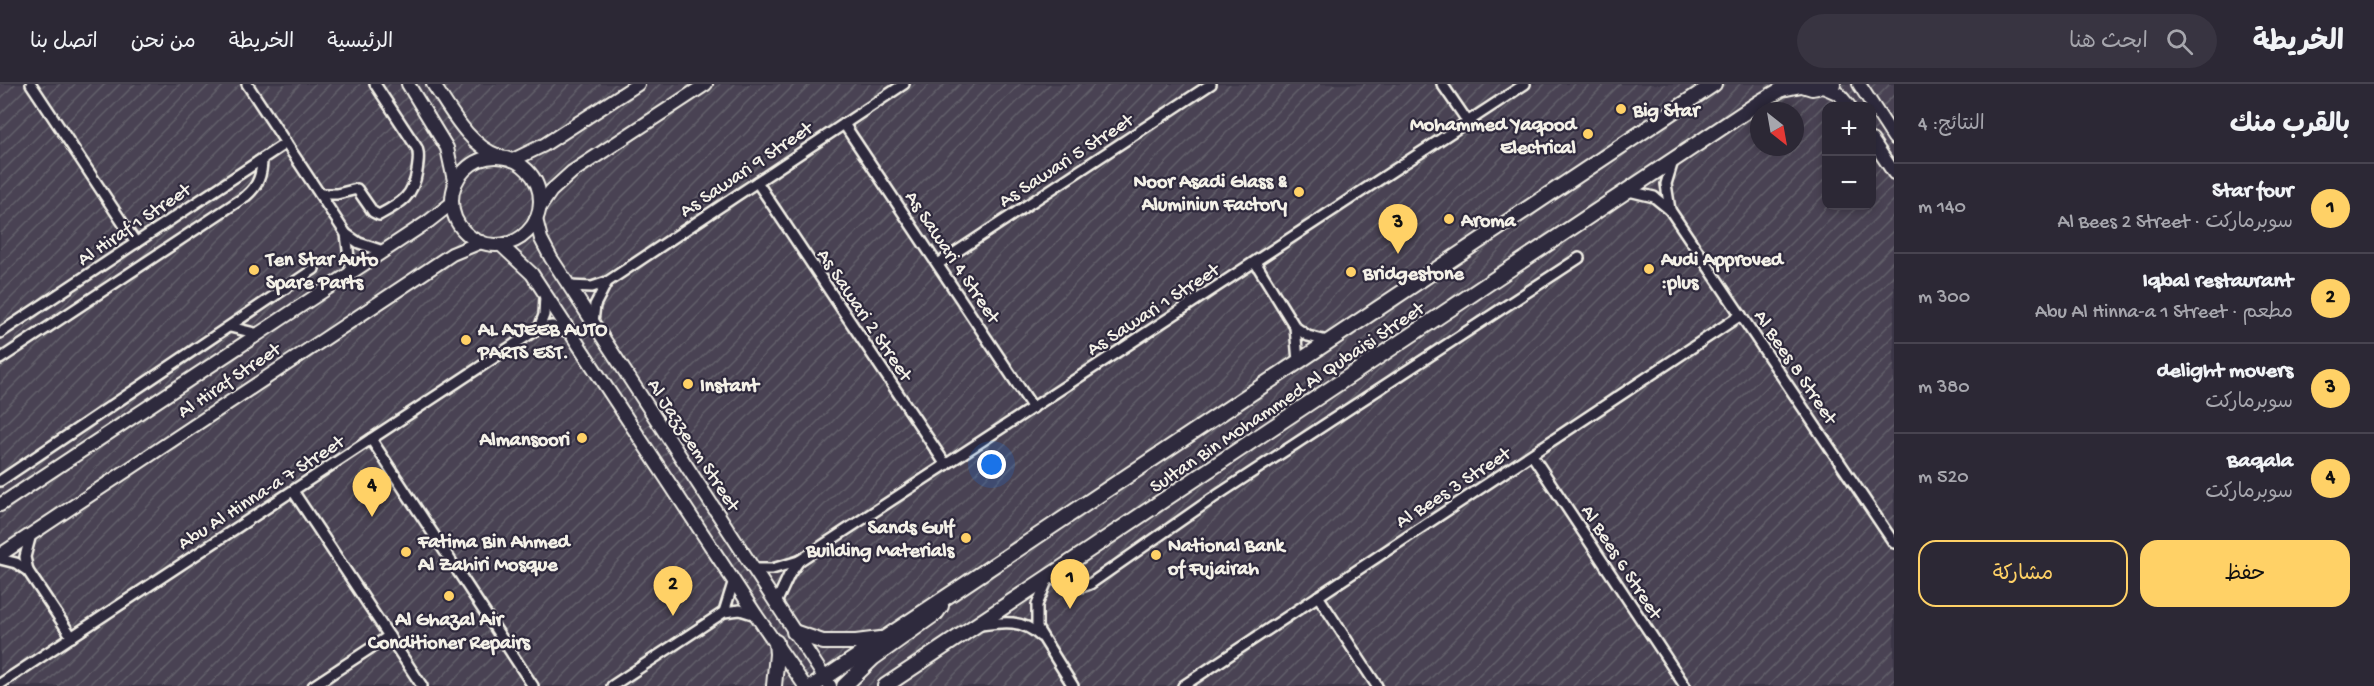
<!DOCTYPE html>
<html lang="ar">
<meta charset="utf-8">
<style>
:root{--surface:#2c2835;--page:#383441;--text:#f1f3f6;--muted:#a6a6ad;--line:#484450;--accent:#ffd166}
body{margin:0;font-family:"Gochi Hand","Playpen Sans Arabic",sans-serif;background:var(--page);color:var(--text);direction:rtl}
.controls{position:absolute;right:18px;top:18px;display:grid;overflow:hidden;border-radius:12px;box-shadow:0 3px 9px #0003}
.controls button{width:54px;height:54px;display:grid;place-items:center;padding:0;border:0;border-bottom:2px solid var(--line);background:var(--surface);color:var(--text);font:30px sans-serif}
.compass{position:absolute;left:1750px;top:18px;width:54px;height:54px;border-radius:50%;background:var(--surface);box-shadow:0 3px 9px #0003;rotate:149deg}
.you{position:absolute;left:992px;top:381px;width:21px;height:21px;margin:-15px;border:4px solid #fff;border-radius:50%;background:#1a73e8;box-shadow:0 0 0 9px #1a73e833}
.badge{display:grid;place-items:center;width:39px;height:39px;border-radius:50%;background:var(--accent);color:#111;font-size:20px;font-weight:700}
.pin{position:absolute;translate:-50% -50px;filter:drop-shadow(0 2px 3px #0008)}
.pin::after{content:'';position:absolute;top:32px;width:21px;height:18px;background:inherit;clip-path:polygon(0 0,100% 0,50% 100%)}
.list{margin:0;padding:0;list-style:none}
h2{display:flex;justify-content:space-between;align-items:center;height:78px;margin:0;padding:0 24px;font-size:26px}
h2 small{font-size:20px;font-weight:400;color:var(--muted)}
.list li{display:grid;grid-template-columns:39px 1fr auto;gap:18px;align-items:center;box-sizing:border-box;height:90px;padding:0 24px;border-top:2px solid var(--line)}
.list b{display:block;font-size:22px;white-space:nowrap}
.list p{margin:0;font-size:20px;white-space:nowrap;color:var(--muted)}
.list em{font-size:20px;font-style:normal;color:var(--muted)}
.actions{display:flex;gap:12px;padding:18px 24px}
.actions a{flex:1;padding:14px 0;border:2px solid var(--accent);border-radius:18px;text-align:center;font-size:21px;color:var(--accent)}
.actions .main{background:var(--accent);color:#111}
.icon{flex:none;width:33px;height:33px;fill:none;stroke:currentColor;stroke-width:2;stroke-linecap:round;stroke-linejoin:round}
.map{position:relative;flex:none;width:1894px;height:602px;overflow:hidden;direction:ltr}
header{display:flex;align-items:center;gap:36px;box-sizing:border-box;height:84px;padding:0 30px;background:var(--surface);border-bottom:2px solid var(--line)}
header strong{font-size:28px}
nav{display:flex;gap:33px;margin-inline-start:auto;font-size:21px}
.search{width:420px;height:54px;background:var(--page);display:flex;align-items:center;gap:15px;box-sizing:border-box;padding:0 21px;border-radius:33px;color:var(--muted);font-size:22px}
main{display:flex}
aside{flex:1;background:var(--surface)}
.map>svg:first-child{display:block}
</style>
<header>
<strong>الخريطة</strong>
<div class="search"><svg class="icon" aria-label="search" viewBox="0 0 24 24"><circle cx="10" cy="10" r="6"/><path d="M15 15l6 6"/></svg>ابحث هنا</div>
<nav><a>الرئيسية</a><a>الخريطة</a><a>من نحن</a><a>اتصل بنا</a></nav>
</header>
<main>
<aside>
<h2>بالقرب منك<small>النتائج: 4</small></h2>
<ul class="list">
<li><span class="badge">1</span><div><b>Star four</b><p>سوبرماركت · Al Bees 2 Street</p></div><em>140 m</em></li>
<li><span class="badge">2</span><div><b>Iqbal restaurant</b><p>مطعم · Abu Al Hinna-a 1 Street</p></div><em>300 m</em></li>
<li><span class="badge">3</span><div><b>delight movers</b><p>سوبرماركت</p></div><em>380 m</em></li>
<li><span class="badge">4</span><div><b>Baqala</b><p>سوبرماركت</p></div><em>520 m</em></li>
</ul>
<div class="actions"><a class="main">حفظ</a><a>مشاركة</a></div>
</aside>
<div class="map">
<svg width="1894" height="602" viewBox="0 0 1894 602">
<defs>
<pattern id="industrial-furrows" width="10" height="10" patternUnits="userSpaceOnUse" patternTransform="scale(1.5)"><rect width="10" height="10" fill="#484352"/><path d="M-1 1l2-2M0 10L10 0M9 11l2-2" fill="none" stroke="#635f6b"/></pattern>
</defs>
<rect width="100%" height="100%" fill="#3b3647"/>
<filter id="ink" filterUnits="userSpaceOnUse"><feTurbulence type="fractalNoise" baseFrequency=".0167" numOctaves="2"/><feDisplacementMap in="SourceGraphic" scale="12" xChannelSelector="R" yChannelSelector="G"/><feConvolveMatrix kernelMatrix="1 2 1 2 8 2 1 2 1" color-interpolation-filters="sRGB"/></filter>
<g filter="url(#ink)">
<path fill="url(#industrial-furrows)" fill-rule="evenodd" d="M0 0H1894V602H0ZM1826 22H1872V122H1826ZM1759 27H1795V63H1759Z"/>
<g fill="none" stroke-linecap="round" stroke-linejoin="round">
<g stroke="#f4f1e8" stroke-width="14">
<g id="minor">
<path d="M31 0 136 159"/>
<path d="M247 0 346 150 351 189"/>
<path d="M1442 0 1468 38"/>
<path d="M844 40 1033 324"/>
<path d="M757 98 946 381"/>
<path d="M1629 107 1654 113 1670 126 1894 459"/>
<path d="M320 110H337L357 105 373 128 379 131C401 119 413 113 417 87 418 79 420 72 417 64L375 0"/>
<path d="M1670 126 1666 100 1673 77"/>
<path d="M346 150 359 159 383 167"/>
<path d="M1255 178 1295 243 1298 277"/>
<path d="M938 180 1211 0"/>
<path d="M569 202 592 203 607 198 904 0"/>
<path d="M593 238 595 221 607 198"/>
<path d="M230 243 259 250"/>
<path d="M1295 243 1308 252 1327 257"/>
<path d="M539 244 544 231 545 212"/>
<path d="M0 249 286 59"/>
<path d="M0 275 246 112C258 102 262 91 262 75"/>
<path d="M371 355 533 602"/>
<path d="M1532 371 1685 602"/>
<path d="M0 397 314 185"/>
<path d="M293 407 422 602"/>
<path d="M31 450 25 473 28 487 72 553"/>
<path d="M0 475 16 479 28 487"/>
<path d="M754 485H772L799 477 1525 0"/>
<path d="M1318 512 1377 602"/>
<path d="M776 519 789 491 799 477"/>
<path d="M724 528 734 496"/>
<path d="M981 541C1003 538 1022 535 1040 552"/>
<path d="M0 600 539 244 552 242 570 249"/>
<path d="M313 602 389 552"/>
<path d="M612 602 724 528 740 526 756 531"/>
<path d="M1073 602 1037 544V521L1049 492C1064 501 1073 508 1090 500L1213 414 1579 174"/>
<path d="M1183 602 1741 231"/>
</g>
</g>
<g stroke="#f4f1e8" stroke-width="16">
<g id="tertiary">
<path d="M408 0 447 64 455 101"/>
<path d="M433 0C451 26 468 61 499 72"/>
<path d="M1859 0 1894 54"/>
<path d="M1823 3 1839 10 1849 22"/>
<path d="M1872 56 1894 89"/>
<circle cx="496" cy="117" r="44"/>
<path d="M513 76 544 61 638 0"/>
<path d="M540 123 551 107 572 88 706 0"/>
<path d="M536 135 541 155 551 174 830 602"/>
<path d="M501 161 532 190 756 531 805 602"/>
<path d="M0 421 429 137 452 119"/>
<path d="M0 471 452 170 481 158"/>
</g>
</g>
<g stroke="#f4f1e8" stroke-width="18">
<g id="secondary">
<path d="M1799 0 1812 4 1833 0"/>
<path d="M794 548 823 558H856L880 555"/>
<path d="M774 602 777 570 776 558"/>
<path d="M813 602 1714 0"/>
<path d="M844 602 873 574 936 529 941 522"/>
<path d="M885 602 1760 18 1782 5 1801 1"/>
</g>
</g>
<use href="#minor" stroke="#2f2a3d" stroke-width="9"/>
<use href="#tertiary" stroke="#2f2a3d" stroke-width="12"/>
<use href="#secondary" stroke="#2f2a3d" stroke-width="14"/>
</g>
</g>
<g fill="#ffd166" stroke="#2f2a3d" stroke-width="2">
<circle cx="1621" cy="25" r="6"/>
<circle cx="1588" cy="50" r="6"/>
<circle cx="1299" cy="108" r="6"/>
<circle cx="1449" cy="135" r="6"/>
<circle cx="1649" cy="185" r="6"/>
<circle cx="254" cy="186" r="6"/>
<circle cx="1351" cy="188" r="6"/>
<circle cx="466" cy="256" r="6"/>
<circle cx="688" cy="300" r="6"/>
<circle cx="582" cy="354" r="6"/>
<circle cx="966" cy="454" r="6"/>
<circle cx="406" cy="468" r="6"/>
<circle cx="1156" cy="471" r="6"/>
<circle cx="449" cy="512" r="6"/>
</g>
<g text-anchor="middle" stroke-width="4.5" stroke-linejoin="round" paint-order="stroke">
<g font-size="20" font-weight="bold" fill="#f4f1e8" stroke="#2f2a3d" text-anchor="start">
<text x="1633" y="32">Big Star</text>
<text x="1576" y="46" text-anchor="end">Mohammed Yaqood<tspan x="1576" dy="23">Electrical</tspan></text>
<text x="1287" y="103" text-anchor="end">Noor Asadi Glass &amp;<tspan x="1287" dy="23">Aluminiun Factory</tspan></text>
<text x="1461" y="142">Aroma</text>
<text x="266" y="181">Ten Star Auto<tspan x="266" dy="23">Spare Parts</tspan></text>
<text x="1661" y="181">Audi Approved<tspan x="1661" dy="23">:plus</tspan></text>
<text x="1363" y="195">Bridgestone</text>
<text x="478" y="251">AL AJEEB AUTO<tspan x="478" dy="23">PARTS EST.</tspan></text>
<text x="700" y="307">Instant</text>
<text x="570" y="361" text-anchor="end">Almansoori</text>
<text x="954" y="449" text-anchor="end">Sands Gulf<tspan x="954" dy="23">Building Materials</tspan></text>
<text x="418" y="463">Fatima Bin Ahmed<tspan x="418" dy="23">Al Zahiri Mosque</tspan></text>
<text x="1168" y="467">National Bank<tspan x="1168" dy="23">of Fujairah</tspan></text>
<text x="449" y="541" text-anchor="middle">Al Ghazal Air<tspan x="449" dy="23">Conditioner Repairs</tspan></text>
</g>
<g font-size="20" fill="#f4f1e8" stroke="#2f2a3d">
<text transform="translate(1065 75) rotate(-33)" y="7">As Sawari 5 Street</text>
<text transform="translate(745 84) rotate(-34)" y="7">As Sawari 9 Street</text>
<text transform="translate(133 139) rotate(-34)" y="7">Al Hiraf 1 Street</text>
<text transform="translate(954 172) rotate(56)" y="7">As Sawari 4 Street</text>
<text transform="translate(1152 224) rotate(-33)" y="7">As Sawari 1 Street</text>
<text transform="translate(866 230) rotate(56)" y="7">As Sawari 2 Street</text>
<text transform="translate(1797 282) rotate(56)" y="7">Al Bees 8 Street</text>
<text transform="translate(228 295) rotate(-34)" y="7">Al Hiraf Street</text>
<text transform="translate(1286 312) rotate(-34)" y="7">Sultan Bin Mohammed Al Qubaisi Street</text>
<text transform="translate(695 360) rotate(57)" y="7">Al Jazzeem Street</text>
<text transform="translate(1452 402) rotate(-33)" y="7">Al Bees 3 Street</text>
<text transform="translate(260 407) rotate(-33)" y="7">Abu Al Hinna-a 7 Street</text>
<text transform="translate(1623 477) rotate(57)" y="7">Al Bees 6 Street</text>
</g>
</g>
</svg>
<div class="controls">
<button>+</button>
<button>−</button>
</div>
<svg class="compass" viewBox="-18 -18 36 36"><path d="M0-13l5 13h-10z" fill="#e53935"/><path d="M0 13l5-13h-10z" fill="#a6a6ad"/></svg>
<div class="you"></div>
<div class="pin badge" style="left:1070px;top:525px">1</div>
<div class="pin badge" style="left:673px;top:532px">2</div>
<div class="pin badge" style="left:1398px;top:170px">3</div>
<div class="pin badge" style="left:372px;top:433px">4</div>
</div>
</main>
